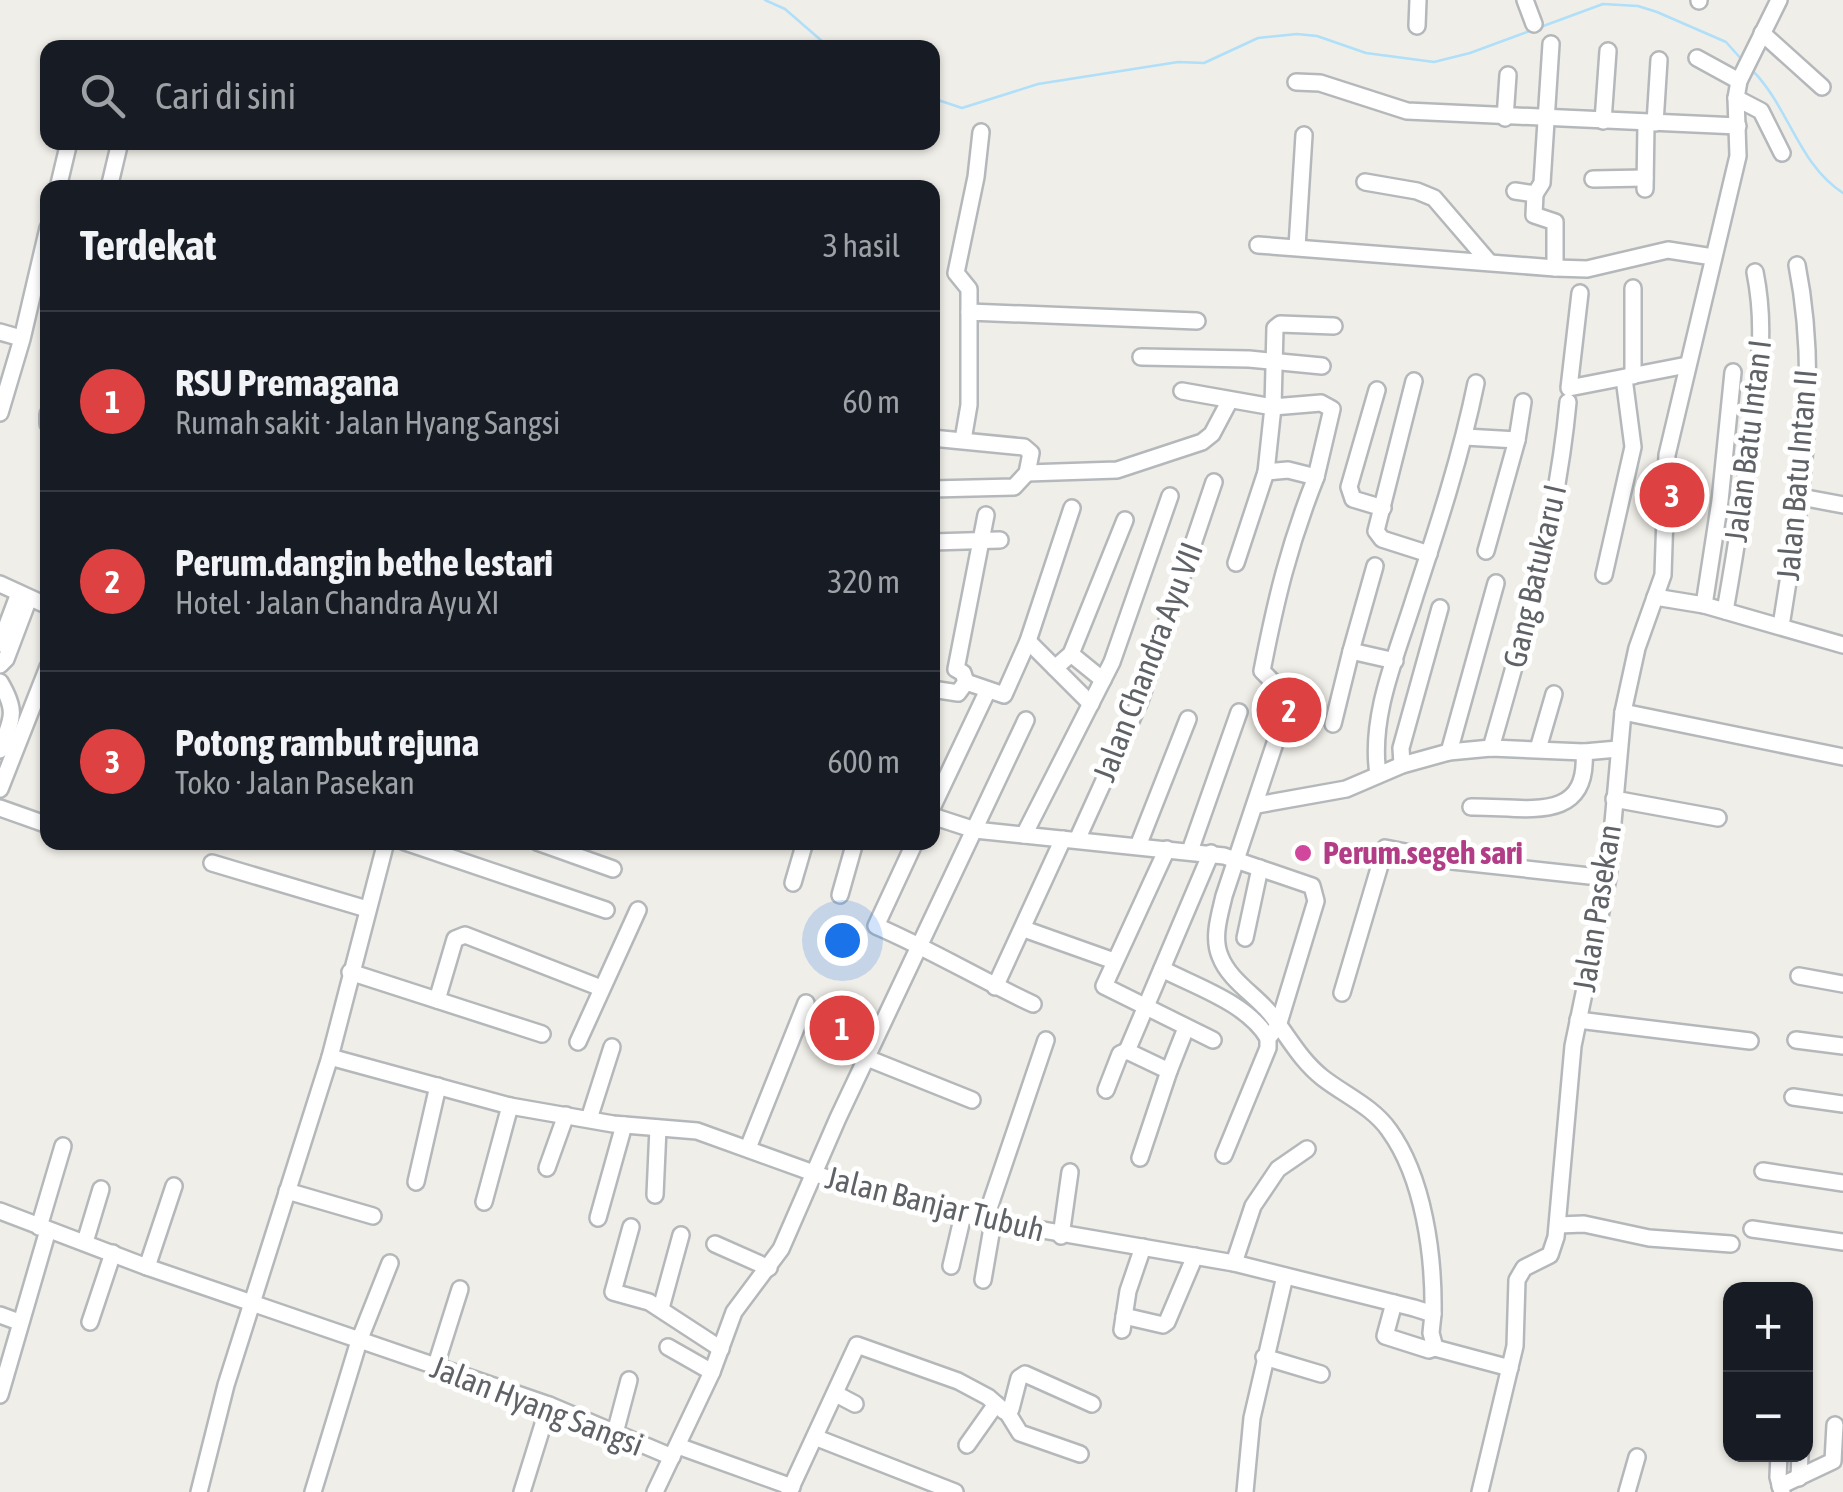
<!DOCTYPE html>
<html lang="id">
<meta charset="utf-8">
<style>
:root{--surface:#171b24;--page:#242831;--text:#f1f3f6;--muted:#9ea1a6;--line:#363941;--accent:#de4141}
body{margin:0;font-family:"Asap Condensed",sans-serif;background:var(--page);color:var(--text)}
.controls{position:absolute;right:30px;bottom:30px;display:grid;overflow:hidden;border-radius:20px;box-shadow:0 2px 8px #0004}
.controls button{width:90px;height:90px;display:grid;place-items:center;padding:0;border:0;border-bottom:2px solid var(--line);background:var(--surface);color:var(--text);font:50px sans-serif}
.you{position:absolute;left:842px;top:940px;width:35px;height:35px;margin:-25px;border:8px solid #fff;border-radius:50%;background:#1a73e8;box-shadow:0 0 0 15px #1a73e833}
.badge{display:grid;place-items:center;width:65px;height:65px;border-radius:50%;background:var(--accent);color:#fff;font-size:32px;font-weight:700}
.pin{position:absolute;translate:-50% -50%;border:5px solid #fff;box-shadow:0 2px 10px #0006}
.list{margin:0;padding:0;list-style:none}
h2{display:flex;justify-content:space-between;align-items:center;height:130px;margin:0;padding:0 40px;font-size:42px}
h2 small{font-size:32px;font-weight:400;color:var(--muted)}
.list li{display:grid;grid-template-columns:65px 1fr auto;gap:30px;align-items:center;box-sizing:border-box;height:180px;padding:0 40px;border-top:2px solid var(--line)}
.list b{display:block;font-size:38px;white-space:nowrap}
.list p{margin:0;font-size:32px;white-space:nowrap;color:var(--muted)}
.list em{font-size:32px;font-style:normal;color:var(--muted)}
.icon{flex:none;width:55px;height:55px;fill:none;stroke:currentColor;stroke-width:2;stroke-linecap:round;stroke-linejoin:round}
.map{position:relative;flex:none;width:1843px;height:1492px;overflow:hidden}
.search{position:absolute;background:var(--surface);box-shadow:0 2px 8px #0004;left:40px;top:40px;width:900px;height:110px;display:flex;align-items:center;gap:25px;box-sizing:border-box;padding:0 35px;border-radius:20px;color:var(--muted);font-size:38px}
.panel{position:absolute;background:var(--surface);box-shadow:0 2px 8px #0004;left:40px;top:180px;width:900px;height:670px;border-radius:20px}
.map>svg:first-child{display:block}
</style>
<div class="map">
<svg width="1843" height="1492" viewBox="0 0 1843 1492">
<rect width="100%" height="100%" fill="#f0eee8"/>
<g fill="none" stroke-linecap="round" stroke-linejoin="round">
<g stroke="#afdff9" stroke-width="2.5">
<path d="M765 0 785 9 830 48"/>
<path d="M1752 70C1789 107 1798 164 1843 193"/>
<path d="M932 98 962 108 1038 84 1178 62 1204 63 1258 38 1297 34 1317 36 1366 53 1434 62 1470 53 1603 4 1638 6 1657 12 1726 42 1743 61"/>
</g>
<g stroke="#b5b8bb" stroke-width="20">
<g id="minor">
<path d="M1525 0 1534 24"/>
<path d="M1699 1V0"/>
<path d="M1417 26 1418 0"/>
<path d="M1762 33 1822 87"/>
<path d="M1697 58 1739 81"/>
<path d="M1296 82 1320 83 1407 111 1738 126"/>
<path d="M1736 98 1761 111 1782 153"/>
<path d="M1505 118 1508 75"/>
<path d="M1603 121 1608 51"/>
<path d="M1655 123 1659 60"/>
<path d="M1593 179 1645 178"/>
<path d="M1365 182 1417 191 1434 198 1489 262"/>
<path d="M58 188 69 142"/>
<path d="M109 188 119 146"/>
<path d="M1645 189 1646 124"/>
<path d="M1515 191 1535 194 1534 215 1555 222V268"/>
<path d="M1535 194 1542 183 1551 44"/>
<path d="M1258 245 1555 268 1587 269 1668 250 1713 257"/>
<path d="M1297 247 1304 135"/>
<path d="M1580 293 1569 388 1687 365"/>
<path d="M969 312V289L956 273 976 177 981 132"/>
<path d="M0 332 14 336"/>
<path d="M1141 357 1249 359 1322 366"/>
<path d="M1633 376V288"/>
<path d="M1414 381 1376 531 1382 539 1429 554"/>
<path d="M1377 390 1349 487 1353 499 1383 508"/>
<path d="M1182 391 1273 407 1266 472 1288 470 1316 477C1289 545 1276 599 1262 671L1282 691 1287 707 1224 896C1220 914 1212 937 1220 956 1229 980 1254 994 1270 1013 1288 1036 1300 1060 1323 1078 1345 1095 1373 1107 1389 1130 1424 1178 1434 1256 1433 1314"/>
<path d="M0 413 22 339 48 228"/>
<path d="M48 414V424"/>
<path d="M1465 437 1517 440 1486 551"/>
<path d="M932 438 1024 447 1031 453 1027 473 1014 487 932 489"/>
<path d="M963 440 969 405V312L1197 321"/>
<path d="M1517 440 1523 402"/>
<path d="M1027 473 1117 470 1202 442 1212 434 1230 400"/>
<path d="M1316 477 1332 409 1321 403 1273 407 1275 328 1280 324 1334 326"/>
<path d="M1801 497 1843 505"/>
<path d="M932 542 1000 540"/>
<path d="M1236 563 1266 472"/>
<path d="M1604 575 1633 447 1624 378"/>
<path d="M0 584 48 606"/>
<path d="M1655 597 1704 605 1843 645"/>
<path d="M1704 605 1720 501 1733 372"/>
<path d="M1725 611C1737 544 1747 478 1754 411 1760 360 1765 322 1755 272"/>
<path d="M1781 626C1800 506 1821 385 1797 265"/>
<path d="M1028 641 1091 704"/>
<path d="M0 644 19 593"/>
<path d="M1351 651 1375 566"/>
<path d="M1071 654 1103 680"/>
<path d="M0 665 6 659 29 598"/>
<path d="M1055 668 1071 654 1125 520"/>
<path d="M0 682C18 712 12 719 0 750"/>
<path d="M966 682 963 673 956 669 986 515"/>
<path d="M932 689 958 693 966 682 1004 695 1028 641 1072 508"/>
<path d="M1623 712 1843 757"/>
<path d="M1333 724 1351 651 1395 661"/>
<path d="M1491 748C1524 634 1557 520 1568 402"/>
<path d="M1538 749 1554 694"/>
<path d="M1449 752 1496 583"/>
<path d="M1402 765 1401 748 1440 608"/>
<path d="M1378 774C1369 715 1398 652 1415 596 1438 526 1461 456 1476 383"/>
<path d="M0 789 48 667"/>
<path d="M1614 799 1718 818"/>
<path d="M1257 805 1346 789 1402 765 1449 752 1491 748 1584 752 1618 749"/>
<path d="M1471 807C1523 806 1589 826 1584 752"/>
<path d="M0 808 48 825"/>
<path d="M932 808 988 690"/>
<path d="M932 816 975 830 1224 856 1312 886 1316 901 1278 1026 1268 1038V1048L1224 1155"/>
<path d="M1024 835 1112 662 1170 496"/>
<path d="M1077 840 1140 701 1214 482"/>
<path d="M405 842 606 910"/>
<path d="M537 842 613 869"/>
<path d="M915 842 876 926C930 949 979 979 1033 1004"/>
<path d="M1138 846 1188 719"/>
<path d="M1167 849 1104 986 1213 1040"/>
<path d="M1190 851 1239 712"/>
<path d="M212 863 367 909"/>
<path d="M793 883 805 842"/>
<path d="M840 895 855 842"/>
<path d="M1024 929 1114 961"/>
<path d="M1245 938 1260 868"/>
<path d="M1162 969C1197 987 1247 1003 1268 1038"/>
<path d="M350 972 542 1034"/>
<path d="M1799 976 1843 984"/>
<path d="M995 987 1063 839"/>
<path d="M1342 993 1385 848 1452 861 1608 878"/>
<path d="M437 1000 455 939 465 935 601 988"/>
<path d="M1578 1020 1750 1041"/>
<path d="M1796 1040 1843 1046"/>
<path d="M578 1042 638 910"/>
<path d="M330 1057 510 1106 613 1124 697 1131 844 1184 985 1220 1234 1263 1414 1308 1433 1314 1431 1333 1435 1348 1510 1368"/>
<path d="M867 1058 972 1100"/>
<path d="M1169 1071 1186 1028"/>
<path d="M1106 1090 1120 1054 1127 1051"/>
<path d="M1793 1097 1843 1104"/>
<path d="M589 1119 612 1047"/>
<path d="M748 1148 806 1003"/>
<path d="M1140 1158 1169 1071 1127 1051 1211 853"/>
<path d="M547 1168 566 1115"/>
<path d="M1763 1171 1843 1183"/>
<path d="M416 1182 438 1086"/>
<path d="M287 1191 373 1216"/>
<path d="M655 1195 658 1128"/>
<path d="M484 1202 510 1106"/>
<path d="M0 1211 147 1267 549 1405 672 1457"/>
<path d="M598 1218 624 1125"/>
<path d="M985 1220 1046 1040"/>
<path d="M1558 1225 1584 1224 1649 1238 1731 1244"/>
<path d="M39 1227 63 1146"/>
<path d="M631 1227 613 1292 649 1302 721 1349"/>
<path d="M1752 1229 1843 1242"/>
<path d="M1061 1236 1070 1172"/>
<path d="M85 1242 101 1189"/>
<path d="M715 1244 769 1268"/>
<path d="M1234 1263 1253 1206 1278 1169 1307 1149"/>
<path d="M951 1266 963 1215"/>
<path d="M147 1267 174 1186"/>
<path d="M983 1280 993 1222"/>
<path d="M1394 1303 1385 1336 1429 1350 1435 1348"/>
<path d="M661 1308 681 1235"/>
<path d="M0 1315 19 1322"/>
<path d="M1124 1316 1163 1325 1167 1322 1195 1256"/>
<path d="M90 1322 113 1253"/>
<path d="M1122 1330 1128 1291 1143 1247"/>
<path d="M668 1347 712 1372"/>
<path d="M1264 1357 1321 1374"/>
<path d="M436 1365 460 1289"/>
<path d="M836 1394 855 1404"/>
<path d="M0 1395 48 1230"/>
<path d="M1007 1412 1020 1433 1080 1454"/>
<path d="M615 1433 629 1380"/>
<path d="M817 1438 955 1492"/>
<path d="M967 1445 996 1404"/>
<path d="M678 1446 792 1487"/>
<path d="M1779 1454 1778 1477 1782 1492"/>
<path d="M1799 1478 1800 1454"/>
<path d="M1780 1486 1833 1461 1835 1425"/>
<path d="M199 1492 226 1385 330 1057 386 842"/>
<path d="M313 1492 359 1341 390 1263"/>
<path d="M522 1492 549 1405"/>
<path d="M655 1492 712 1372 734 1312 781 1249 838 1118 1026 720"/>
<path d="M789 1492 857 1345 958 1381 988 1397 1004 1411 1011 1409 1019 1378 1025 1374 1092 1404"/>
<path d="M1245 1492 1252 1418 1285 1276"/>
<path d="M1480 1492 1515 1346 1517 1280 1524 1268 1550 1255 1556 1237 1573 1046 1608 878 1623 712 1637 648 1663 575 1667 455 1738 156 1736 98 1739 81 1779 0"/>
<path d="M1627 1492 1637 1457"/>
</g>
</g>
<use href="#minor" stroke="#fff" stroke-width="15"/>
</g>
<circle fill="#d1479c" stroke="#fff" stroke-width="4" cx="1303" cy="853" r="10"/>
<g text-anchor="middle" stroke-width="10" stroke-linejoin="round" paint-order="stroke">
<g font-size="32" fill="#5f6367" stroke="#fff">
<text transform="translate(1748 441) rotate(-83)" y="11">Jalan Batu Intan I</text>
<text transform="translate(1797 475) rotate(-85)" y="11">Jalan Batu Intan II</text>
<text transform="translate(1535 576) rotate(-77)" y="11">Gang Batukaru I</text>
<text transform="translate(1148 662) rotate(-69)" y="11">Jalan Chandra Ayu VII</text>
<text transform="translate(1597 908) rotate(-81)" y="11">Jalan Pasekan</text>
<text transform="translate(935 1204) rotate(14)" y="11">Jalan Banjar Tubuh</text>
<text transform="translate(537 1406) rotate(21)" y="11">Jalan Hyang Sangsi</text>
</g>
<g font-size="32" font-weight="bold" fill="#b23c85" stroke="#fff" text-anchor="start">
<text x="1323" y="864">Perum.segeh sari</text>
</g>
</g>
</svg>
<div class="controls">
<button>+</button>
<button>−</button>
</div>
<div class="you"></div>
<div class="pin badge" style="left:842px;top:1028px">1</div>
<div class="pin badge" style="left:1289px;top:710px">2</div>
<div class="pin badge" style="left:1672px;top:495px">3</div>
<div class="search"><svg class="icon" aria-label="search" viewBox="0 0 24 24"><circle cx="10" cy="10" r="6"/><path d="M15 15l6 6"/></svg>Cari di sini</div>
<section class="panel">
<h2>Terdekat<small>3 hasil</small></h2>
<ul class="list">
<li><span class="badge">1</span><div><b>RSU Premagana</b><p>Rumah sakit · Jalan Hyang Sangsi</p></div><em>60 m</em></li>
<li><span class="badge">2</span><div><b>Perum.dangin bethe lestari</b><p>Hotel · Jalan Chandra Ayu XI</p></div><em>320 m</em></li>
<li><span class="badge">3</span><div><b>Potong rambut rejuna</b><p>Toko · Jalan Pasekan</p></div><em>600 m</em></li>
</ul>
</section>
</div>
